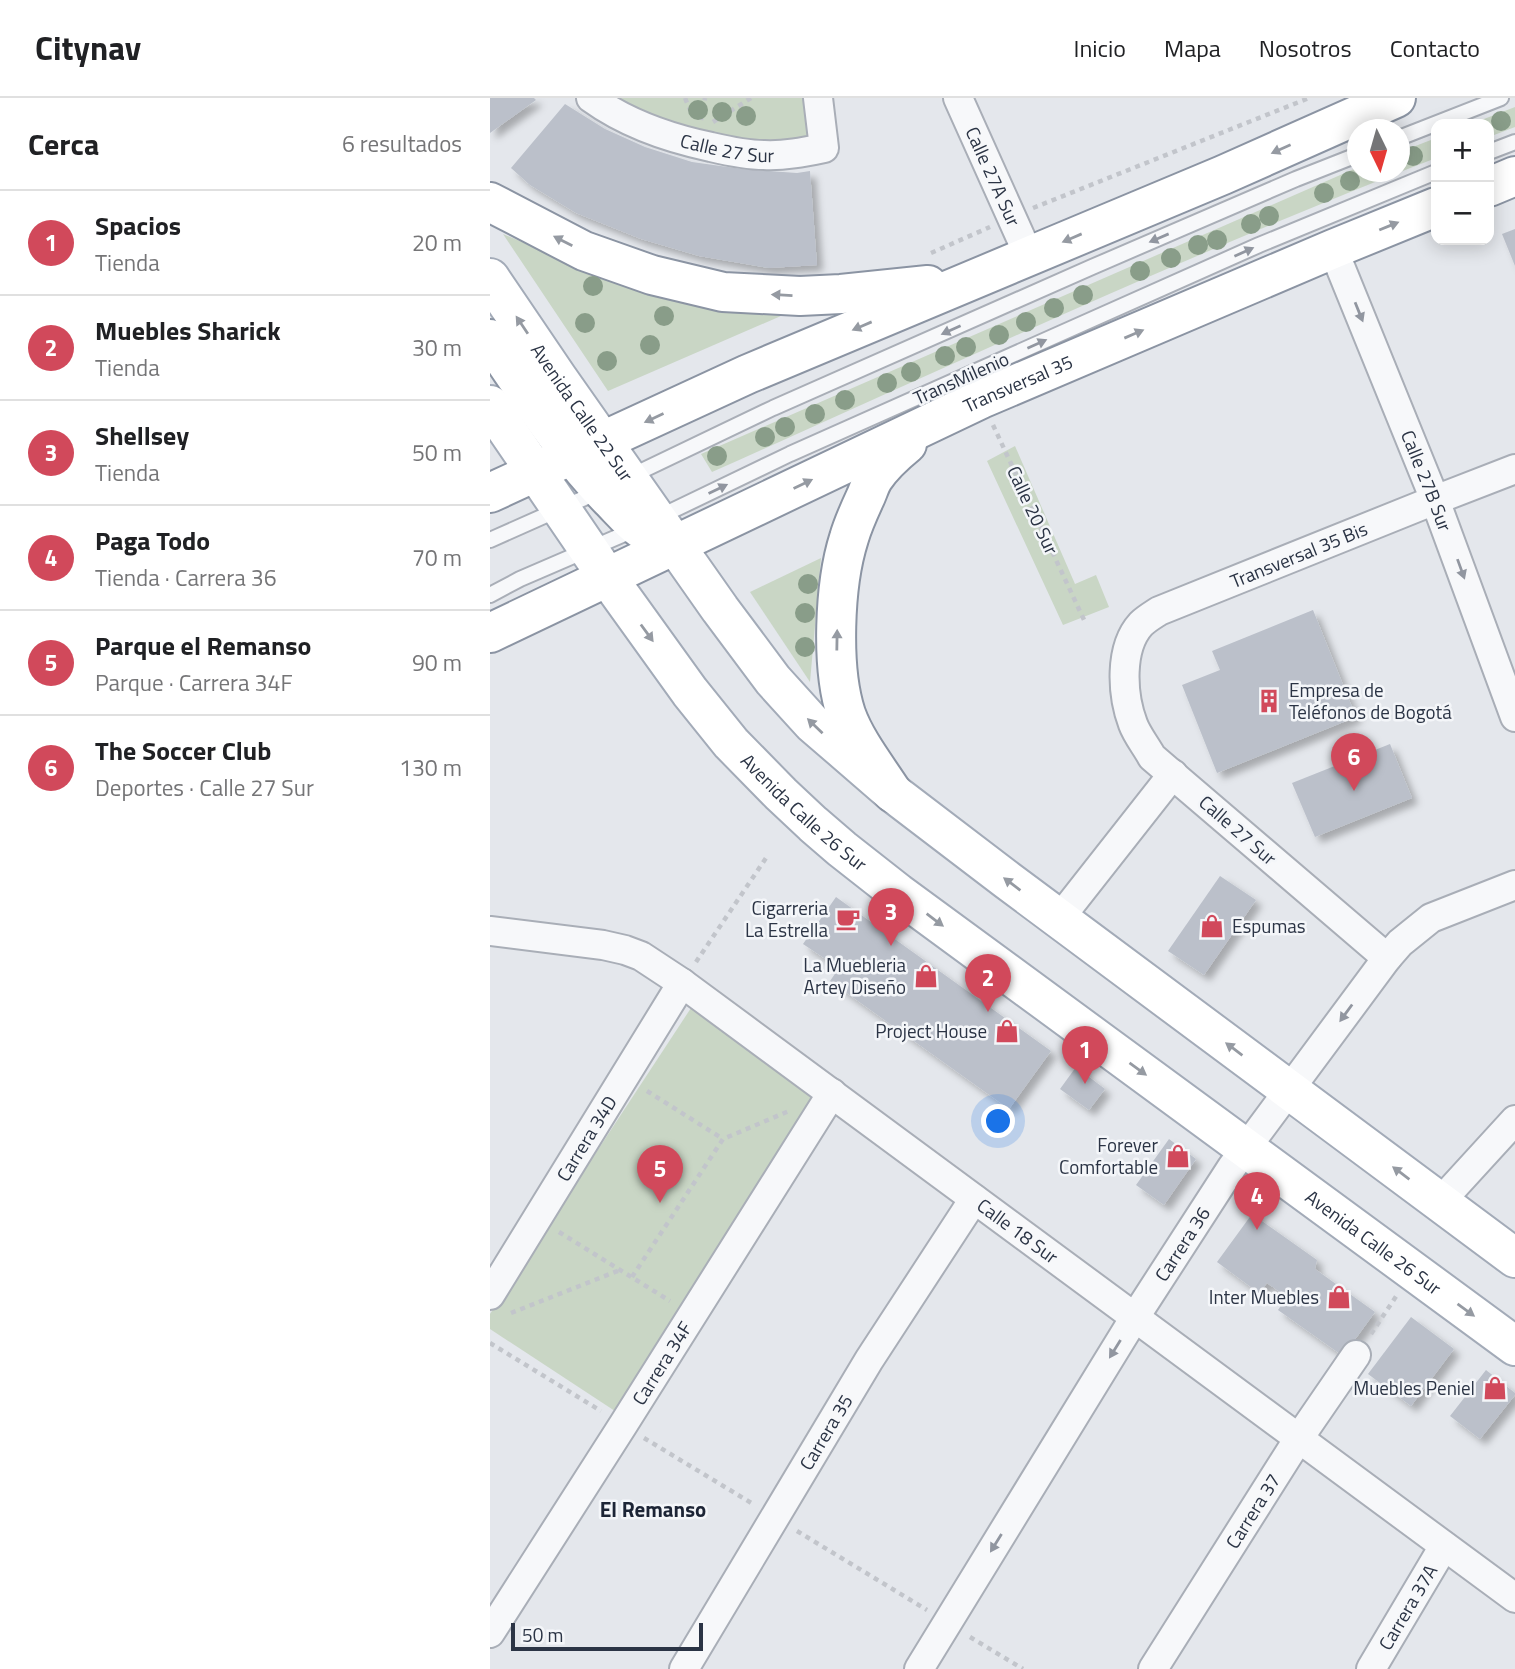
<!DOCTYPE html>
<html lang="es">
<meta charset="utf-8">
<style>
:root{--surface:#fff;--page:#f6f6f6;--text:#202124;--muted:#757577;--line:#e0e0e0;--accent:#d1495b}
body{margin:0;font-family:"Titillium Web",sans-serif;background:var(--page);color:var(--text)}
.controls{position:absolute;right:21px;top:21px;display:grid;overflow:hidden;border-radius:14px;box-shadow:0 4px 18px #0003}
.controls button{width:63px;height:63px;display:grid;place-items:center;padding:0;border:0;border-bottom:2px solid var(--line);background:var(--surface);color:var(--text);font:35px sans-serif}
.compass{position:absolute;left:857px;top:21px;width:63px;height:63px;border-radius:50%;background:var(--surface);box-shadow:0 4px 18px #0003;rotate:175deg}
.scale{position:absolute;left:21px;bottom:18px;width:192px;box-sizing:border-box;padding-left:7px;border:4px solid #2b3445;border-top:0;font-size:19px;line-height:24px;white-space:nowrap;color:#2b3445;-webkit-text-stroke:5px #f4f6f9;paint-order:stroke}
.you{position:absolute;left:509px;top:1024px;width:24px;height:24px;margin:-18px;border:5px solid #fff;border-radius:50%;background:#1a73e8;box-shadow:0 0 0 10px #1a73e833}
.badge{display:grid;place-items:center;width:46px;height:46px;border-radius:50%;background:var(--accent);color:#fff;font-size:23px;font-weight:700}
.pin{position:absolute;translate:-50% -58px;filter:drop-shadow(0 2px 4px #0008)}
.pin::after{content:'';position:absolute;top:37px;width:24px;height:21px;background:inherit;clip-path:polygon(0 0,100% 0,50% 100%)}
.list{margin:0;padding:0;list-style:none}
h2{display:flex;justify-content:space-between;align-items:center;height:91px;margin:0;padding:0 28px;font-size:30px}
h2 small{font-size:23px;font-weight:400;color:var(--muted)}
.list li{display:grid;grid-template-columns:46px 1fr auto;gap:21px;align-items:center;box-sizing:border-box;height:105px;padding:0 28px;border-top:2px solid var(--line)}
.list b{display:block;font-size:26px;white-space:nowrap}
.list p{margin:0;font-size:23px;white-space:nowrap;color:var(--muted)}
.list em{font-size:23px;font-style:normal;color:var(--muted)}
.map{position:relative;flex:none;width:1025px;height:1571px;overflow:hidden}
header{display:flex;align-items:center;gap:42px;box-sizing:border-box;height:98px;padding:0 35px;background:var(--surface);border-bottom:2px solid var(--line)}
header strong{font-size:33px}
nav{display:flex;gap:38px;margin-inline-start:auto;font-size:24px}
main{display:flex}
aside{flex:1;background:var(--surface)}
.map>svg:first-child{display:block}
</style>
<header>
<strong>Citynav</strong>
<nav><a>Inicio</a><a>Mapa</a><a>Nosotros</a><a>Contacto</a></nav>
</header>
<main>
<aside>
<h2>Cerca<small>6 resultados</small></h2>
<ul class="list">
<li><span class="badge">1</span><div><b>Spacios</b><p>Tienda</p></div><em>20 m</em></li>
<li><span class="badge">2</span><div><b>Muebles Sharick</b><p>Tienda</p></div><em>30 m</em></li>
<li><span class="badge">3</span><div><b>Shellsey</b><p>Tienda</p></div><em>50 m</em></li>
<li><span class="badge">4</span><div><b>Paga Todo</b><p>Tienda · Carrera 36</p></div><em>70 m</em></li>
<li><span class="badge">5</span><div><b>Parque el Remanso</b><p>Parque · Carrera 34F</p></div><em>90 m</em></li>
<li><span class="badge">6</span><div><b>The Soccer Club</b><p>Deportes · Calle 27 Sur</p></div><em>130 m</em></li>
</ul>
</aside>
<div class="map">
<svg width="1025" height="1571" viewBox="0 0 1025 1571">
<defs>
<filter id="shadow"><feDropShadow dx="6" dy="6" stdDeviation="3.5" flood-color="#0004"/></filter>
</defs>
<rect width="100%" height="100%" fill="#e4e7ec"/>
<g fill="#c9d6c5">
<path d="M126 0H316L318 38 296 43 263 45 198 32 140 8Z"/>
<path d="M1025 9V29L999 39V26H981Z"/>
<path d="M946 40V60C701 155 462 267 222 374L211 356 864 71 867 70V74H909L910 54Z"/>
<path d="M13 136 89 168 307 211 118 293Z"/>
<path d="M525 348 585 486 606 477 619 509 573 527 497 363Z"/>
<path d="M331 460 320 584 260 494Z"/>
<path d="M201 910 338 997 131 1317 0 1231V1216Z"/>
</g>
<g fill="#bbc0ca" filter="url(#shadow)">
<path d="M0 0H44L46 2 0 35Z"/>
<path d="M75 6 115 31 155 49 202 64 252 71 307 75 320 73 327 167 279 170 209 158 151 141 86 115 40 87 21 70Z"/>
<path d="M1025 131V168L1012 136Z"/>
<path d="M823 512 866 619 727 675 692 587 730 572 722 553Z"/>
<path d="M900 646 922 700 825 739 802 685Z"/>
<path d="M730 778 766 802 714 877 678 853Z"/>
<path d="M346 799 561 953 519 1011 340 883 349 870 313 846Z"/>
<path d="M586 969 615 991 599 1012 570 991Z"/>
<path d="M679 1041 706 1061 674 1107 646 1087Z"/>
<path d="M762 1116 827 1162 825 1171 885 1214 853 1258 788 1212 797 1199 777 1185 769 1195 727 1164Z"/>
<path d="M921 1219 964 1251 921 1308 878 1276Z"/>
<path d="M996 1272 1025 1295V1297L990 1341 960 1318Z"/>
</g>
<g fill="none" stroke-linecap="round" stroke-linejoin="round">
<g stroke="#a9aeb7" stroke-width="18">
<g id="lane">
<path d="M909 40 1011 0"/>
<path d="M999 54 1025 44"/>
<path d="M139 379 283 310 602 169 806 81 867 57"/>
<path d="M167 420 300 356 769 147 946 74"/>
<path d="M0 442 108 394"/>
<path d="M0 497 30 481 146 431"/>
</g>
</g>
<g stroke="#a9aeb7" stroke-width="32">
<g id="street">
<path id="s1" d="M101 0C137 26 178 40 221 49 238 53 257 57 274 57 294 58 314 54 334 50L328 0"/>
<path id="s2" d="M468 0 539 158"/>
<path id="s3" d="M843 151 945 402 1025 619"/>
<path d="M569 821 683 676"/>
<path id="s4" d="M0 833 113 847 135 852 151 858 192 885 1025 1500"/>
<path id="s5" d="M897 860 662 659C656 648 647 637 643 626 632 597 629 550 651 526 656 521 663 517 669 513L945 402 1025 371"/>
<path d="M950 1104 1025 1022"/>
<path id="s6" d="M0 1197 192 885"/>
<path id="s7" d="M0 1535 133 1327 342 995"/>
<path id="s8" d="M194 1571 379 1262 484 1101"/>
<path id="s9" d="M429 1571 645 1219 742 1069 897 860 910 845 941 820 1025 787"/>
<path id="s10" d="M663 1571 809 1340 866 1257"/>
<path id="s11" d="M881 1571 954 1448"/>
</g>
</g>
<g stroke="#a3abb8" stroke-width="42">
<g id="primary">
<path id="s12" d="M0 180 67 279 230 511 283 582 322 625 403 695 517 782 1025 1160"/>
<path id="s13" d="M0 307 118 480 200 594 241 645 291 696 323 726 352 751 408 795 1025 1248"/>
</g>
</g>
<g stroke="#8b94a3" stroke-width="42">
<g id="highway">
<path d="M999 89 1025 78"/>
<path d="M0 104 94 153 162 177 233 194 310 198 351 196 438 187"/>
<path d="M0 241C38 296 73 353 120 401 130 411 140 423 151 431 162 438 173 443 185 447"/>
<path d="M0 395 258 276 733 77 906 0"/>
<path id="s14" d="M0 535 491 301 843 151 946 109"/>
<path d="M403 695C387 670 366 644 356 616 341 570 344 487 359 440 363 426 369 413 375 400 378 394 380 386 384 380 392 368 406 355 417 346"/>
</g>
</g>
<g stroke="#c2c5cb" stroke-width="4.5" stroke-dasharray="5 5" stroke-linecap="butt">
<path d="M195 0 203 19"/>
<path d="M211 22 215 0"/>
<path d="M223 24 261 0"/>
<path d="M543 110 819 0"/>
<path d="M441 155 500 129"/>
<path d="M503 327 595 524"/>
<path d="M206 864 276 760"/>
<path d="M157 993 233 1041"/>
<path d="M69 1134 180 1203"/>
<path d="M142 1179 233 1041 299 1013"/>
<path d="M21 1215 130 1172"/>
<path d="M881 1236 907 1197"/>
<path d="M0 1245 111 1313"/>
<path d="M154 1340 263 1406"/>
<path d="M307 1433 437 1512"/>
<path d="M480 1539 533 1571"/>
</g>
<use href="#lane" stroke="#f7f8fa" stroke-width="14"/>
<use href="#street" stroke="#f7f8fa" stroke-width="28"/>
<use href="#primary" stroke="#fff" stroke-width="38"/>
<use href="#highway" stroke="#fff" stroke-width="38"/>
</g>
<g fill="#899d89">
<circle cx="208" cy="12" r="10"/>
<circle cx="232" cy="14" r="10"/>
<circle cx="256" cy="18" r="10"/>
<circle cx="1011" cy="23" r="10"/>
<circle cx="923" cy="58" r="10"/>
<circle cx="860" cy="83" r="10"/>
<circle cx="834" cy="95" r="10"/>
<circle cx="779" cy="118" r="10"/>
<circle cx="761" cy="126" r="10"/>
<circle cx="727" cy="142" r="10"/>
<circle cx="708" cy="147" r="10"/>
<circle cx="681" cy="160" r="10"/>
<circle cx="650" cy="173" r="10"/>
<circle cx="103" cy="188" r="10"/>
<circle cx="593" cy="197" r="10"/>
<circle cx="564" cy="210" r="10"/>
<circle cx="174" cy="218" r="10"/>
<circle cx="536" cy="224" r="10"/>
<circle cx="95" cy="225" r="10"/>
<circle cx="509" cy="237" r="10"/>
<circle cx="160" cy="247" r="10"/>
<circle cx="476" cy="249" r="10"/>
<circle cx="455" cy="258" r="10"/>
<circle cx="117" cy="263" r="10"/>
<circle cx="421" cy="274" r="10"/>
<circle cx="397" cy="285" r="10"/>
<circle cx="355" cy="302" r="10"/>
<circle cx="325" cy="316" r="10"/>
<circle cx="295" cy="329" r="10"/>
<circle cx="275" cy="339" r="10"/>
<circle cx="227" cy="358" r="10"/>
<circle cx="318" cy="486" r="10"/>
<circle cx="315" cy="515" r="10"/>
<circle cx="315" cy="549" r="10"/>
</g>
<defs><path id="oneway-solid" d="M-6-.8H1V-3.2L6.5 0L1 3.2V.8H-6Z" transform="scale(1.75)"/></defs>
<g fill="#959aa2">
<use href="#oneway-solid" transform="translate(791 51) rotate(156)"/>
<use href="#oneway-solid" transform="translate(899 128) rotate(-22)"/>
<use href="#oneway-solid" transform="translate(582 140) rotate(157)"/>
<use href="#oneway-solid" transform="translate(73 143) rotate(-153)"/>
<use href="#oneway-solid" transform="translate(292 197) rotate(-177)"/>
<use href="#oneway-solid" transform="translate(32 227) rotate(-124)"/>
<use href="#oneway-solid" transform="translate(372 228) rotate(157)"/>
<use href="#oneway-solid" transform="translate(644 236) rotate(-23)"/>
<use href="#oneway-solid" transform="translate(164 320) rotate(155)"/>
<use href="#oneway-solid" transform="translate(313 386) rotate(-26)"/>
<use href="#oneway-solid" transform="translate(157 535) rotate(54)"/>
<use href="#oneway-solid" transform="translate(347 542) rotate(-89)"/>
<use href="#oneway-solid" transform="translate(325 628) rotate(-136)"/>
<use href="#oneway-solid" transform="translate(522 786) rotate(-143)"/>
<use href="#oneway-solid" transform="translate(445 822) rotate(37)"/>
<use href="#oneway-solid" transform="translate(744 951) rotate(-143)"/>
<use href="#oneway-solid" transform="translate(648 971) rotate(36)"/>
<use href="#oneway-solid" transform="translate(911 1075) rotate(-143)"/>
<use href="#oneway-solid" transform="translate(976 1212) rotate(36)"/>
</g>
<g fill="#9196a0">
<use href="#oneway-solid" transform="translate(669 140) rotate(157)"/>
<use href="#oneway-solid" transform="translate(754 154) rotate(-24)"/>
<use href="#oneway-solid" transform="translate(869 214) rotate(68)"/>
<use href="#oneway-solid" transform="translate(461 232) rotate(156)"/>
<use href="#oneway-solid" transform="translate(547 246) rotate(-24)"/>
<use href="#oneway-solid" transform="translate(228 391) rotate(-26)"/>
<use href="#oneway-solid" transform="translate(971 471) rotate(70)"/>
<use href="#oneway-solid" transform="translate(856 915) rotate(126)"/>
<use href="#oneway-solid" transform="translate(625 1251) rotate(122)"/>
<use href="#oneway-solid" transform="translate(506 1445) rotate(122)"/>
</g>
<defs>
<g id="building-bare" transform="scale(1.89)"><path d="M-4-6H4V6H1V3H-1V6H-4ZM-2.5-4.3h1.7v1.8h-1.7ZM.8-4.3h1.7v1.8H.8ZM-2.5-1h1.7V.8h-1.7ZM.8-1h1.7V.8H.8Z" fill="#d1495b" stroke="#f4f6f9" stroke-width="2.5" paint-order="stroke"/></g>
<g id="cafe-bare" transform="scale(1.89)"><path d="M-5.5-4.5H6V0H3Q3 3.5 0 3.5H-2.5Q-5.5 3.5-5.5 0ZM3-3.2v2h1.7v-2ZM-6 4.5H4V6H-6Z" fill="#d1495b" stroke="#f4f6f9" stroke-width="2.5" paint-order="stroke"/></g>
<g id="shop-bare" transform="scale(1.89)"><path d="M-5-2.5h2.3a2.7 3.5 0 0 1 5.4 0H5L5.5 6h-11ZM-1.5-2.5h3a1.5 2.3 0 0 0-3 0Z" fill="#d1495b" stroke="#f4f6f9" stroke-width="2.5" paint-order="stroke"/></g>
</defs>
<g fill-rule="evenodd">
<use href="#building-bare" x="779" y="603"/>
<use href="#cafe-bare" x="358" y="821"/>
<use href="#shop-bare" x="722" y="828"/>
<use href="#shop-bare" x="436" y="878"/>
<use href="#shop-bare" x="517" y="933"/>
<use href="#shop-bare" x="688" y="1058"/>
<use href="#shop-bare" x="849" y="1199"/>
<use href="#shop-bare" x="1005" y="1290"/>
</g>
<g text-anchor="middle" stroke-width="5" stroke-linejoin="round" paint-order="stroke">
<g font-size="19" fill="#2b3445" stroke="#f4f6f9">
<text dy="7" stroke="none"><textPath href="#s1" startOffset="147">Calle 27 Sur</textPath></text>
<text dy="7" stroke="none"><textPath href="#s2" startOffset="86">Calle 27A Sur</textPath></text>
<text transform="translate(471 280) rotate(-24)" y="7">TransMilenio</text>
<text dy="7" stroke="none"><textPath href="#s14" startOffset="584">Transversal 35</textPath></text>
<text dy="7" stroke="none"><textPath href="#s12" startOffset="163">Avenida Calle 22 Sur</textPath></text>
<text dy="7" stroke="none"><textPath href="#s3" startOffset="250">Calle 27B Sur</textPath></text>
<text transform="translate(543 412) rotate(65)" y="7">Calle 20 Sur</text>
<text dy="7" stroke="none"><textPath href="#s5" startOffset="625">Transversal 35 Bis</textPath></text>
<text dy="7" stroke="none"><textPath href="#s13" startOffset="516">Avenida Calle 26 Sur</textPath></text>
<text transform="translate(748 732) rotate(41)" y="7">Calle 27 Sur</text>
<text dy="7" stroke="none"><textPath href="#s6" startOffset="184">Carrera 34D</textPath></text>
<text dy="7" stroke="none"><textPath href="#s4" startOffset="620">Calle 18 Sur</textPath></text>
<text dy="7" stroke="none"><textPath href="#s13" startOffset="1230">Avenida Calle 26 Sur</textPath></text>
<text dy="7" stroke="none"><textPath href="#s9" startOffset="500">Carrera 36</textPath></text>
<text dy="7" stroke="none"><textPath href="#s7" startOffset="320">Carrera 34F</textPath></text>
<text dy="7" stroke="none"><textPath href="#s8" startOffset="276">Carrera 35</textPath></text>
<text dy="7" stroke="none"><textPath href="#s10" startOffset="187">Carrera 37</textPath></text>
<text dy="7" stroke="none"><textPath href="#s11" startOffset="72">Carrera 37A</textPath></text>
</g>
<g font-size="19" fill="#2b3445" stroke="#f4f6f9" text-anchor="end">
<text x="799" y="599" text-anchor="start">Empresa de<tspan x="799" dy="22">Teléfonos de Bogotá</tspan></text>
<text x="338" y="817">Cigarreria<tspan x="338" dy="22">La Estrella</tspan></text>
<text x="742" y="835" text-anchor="start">Espumas</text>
<text x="416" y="874">La Muebleria<tspan x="416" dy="22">Artey Diseño</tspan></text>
<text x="497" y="940">Project House</text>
<text x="668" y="1054">Forever<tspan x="668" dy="22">Comfortable</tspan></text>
<text x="829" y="1206">Inter Muebles</text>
<text x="985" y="1297">Muebles Peniel</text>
</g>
<g font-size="21" font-weight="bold" fill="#1d2536" stroke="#f4f6f9">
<text x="163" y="1419">El Remanso</text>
</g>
</g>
</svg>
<div class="controls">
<button>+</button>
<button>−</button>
</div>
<svg class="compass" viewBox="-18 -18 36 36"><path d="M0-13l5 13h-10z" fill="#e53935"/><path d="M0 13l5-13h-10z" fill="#757577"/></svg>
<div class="scale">50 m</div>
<div class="you"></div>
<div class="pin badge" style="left:595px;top:986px">1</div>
<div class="pin badge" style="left:498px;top:914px">2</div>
<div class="pin badge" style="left:401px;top:848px">3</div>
<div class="pin badge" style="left:767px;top:1132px">4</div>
<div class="pin badge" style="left:170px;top:1105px">5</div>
<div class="pin badge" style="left:864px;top:693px">6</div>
</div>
</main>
